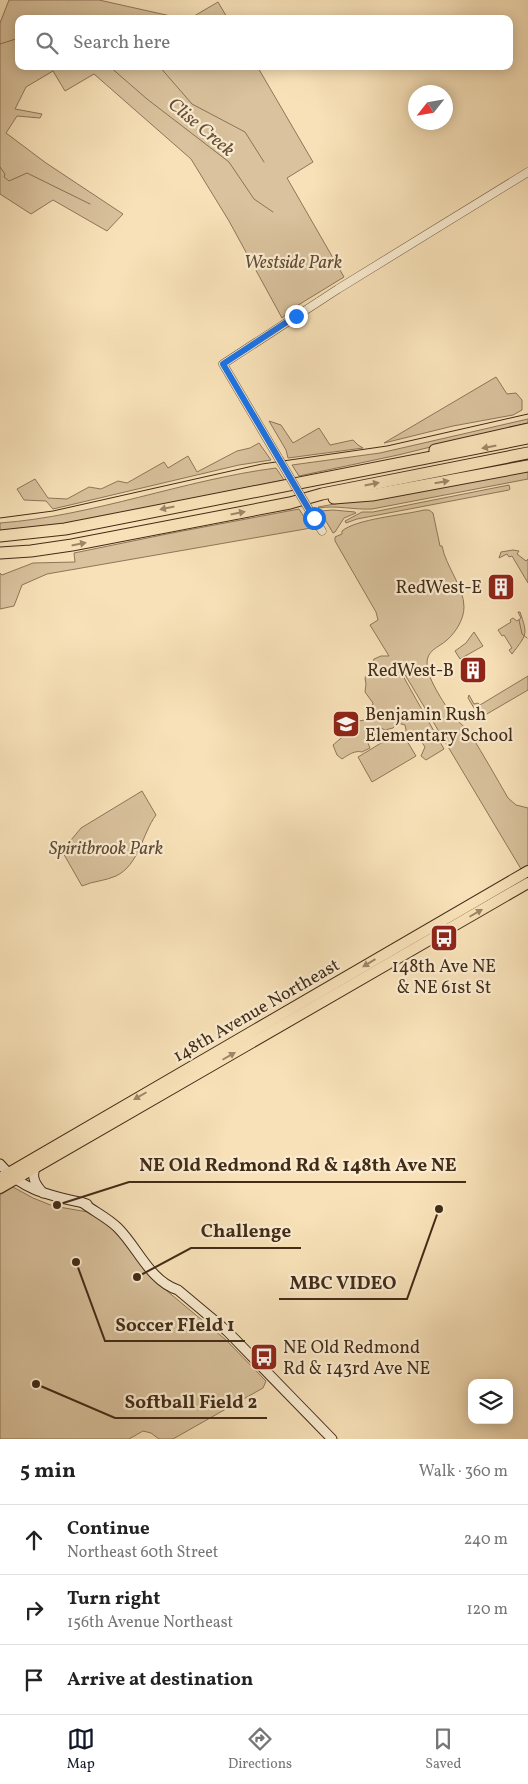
<!DOCTYPE html>
<meta charset="utf-8">
<style>
:root{--surface:#fff;--page:#f6f6f6;--text:#222;--muted:#767676;--line:#e0e0e0;--accent:#111827}
body{margin:0;font-family:Vollkorn,serif;background:var(--page);color:var(--text)}
.controls{position:absolute;right:15px;bottom:15px;display:grid;overflow:hidden;border-radius:10px;box-shadow:0 2px 12px #0003}
.controls button{width:45px;height:45px;display:grid;place-items:center;padding:0;border:0;border-bottom:1px solid var(--line);background:var(--surface);color:var(--text);font:25px sans-serif}
.compass{position:absolute;left:408px;top:85px;width:45px;height:45px;border-radius:50%;background:var(--surface);box-shadow:0 2px 12px #0003;rotate:239deg}
.stop{position:absolute;width:15px;height:15px;margin:-11px;border:4px solid #1a73e8;border-radius:50%;background:#fff}
.stop.end{background:#1a73e8;border-color:#fff;box-shadow:0 1px 5px #0008}
.list{margin:0;padding:0;list-style:none}
h2{display:flex;justify-content:space-between;align-items:center;height:65px;margin:0;padding:0 20px;font-size:21px}
h2 small{font-size:16px;font-weight:400;color:var(--muted)}
.list li{display:grid;grid-template-columns:32px 1fr auto;gap:15px;align-items:center;box-sizing:border-box;height:70px;padding:0 20px;border-top:1px solid var(--line)}
.list b{display:block;font-size:19px;white-space:nowrap}
.list p{margin:0;font-size:16px;white-space:nowrap;color:var(--muted)}
.list em{font-size:16px;font-style:normal;color:var(--muted)}
.icon{flex:none;width:28px;height:28px;fill:none;stroke:currentColor;stroke-width:2;stroke-linecap:round;stroke-linejoin:round}
.map{position:relative;flex:none;width:528px;height:1439px;overflow:hidden}
.search{position:absolute;background:var(--surface);box-shadow:0 2px 12px #0003;left:15px;right:15px;top:15px;height:55px;display:flex;align-items:center;gap:12px;box-sizing:border-box;padding:0 18px;border-radius:10px;color:var(--muted);font-size:19px}
.sheet{height:275px;background:var(--surface)}
nav{display:flex;justify-content:space-around;align-items:center;box-sizing:border-box;height:70px;border-top:1px solid var(--line);background:var(--surface);font-size:14px;color:var(--muted)}
nav a{display:grid;justify-items:center;gap:2px}
nav .on{color:var(--accent)}
.map>svg:first-child{display:block}
</style>
<div class="map">
<svg width="528" height="1439" viewBox="0 0 528 1439">
<rect width="100%" height="100%" fill="#f8e1b8"/>
<filter id="stains"><feTurbulence type="fractalNoise" baseFrequency=".004" numOctaves="4"/><feColorMatrix values="0 0 0 0 .2 0 0 0 0 .09 0 0 0 0 .02 0 0 0 .5 -.17"/></filter>
<radialGradient id="worn" r=".72"><stop offset=".6" stop-color="#630" stop-opacity="0"/><stop offset="1" stop-color="#630" stop-opacity=".3"/></radialGradient>
<g fill="#d9c29d" stroke="#8e765a">
<path d="M9 0H99L184 19H19V66H257L313 162 287 178 344 277 295 307 282 318 229 221 191 159 94 74 65 91 53 71 26 87 15 109 42 114 40 118 17 116 6 133 46 163 123 214 107 231 53 200 31 214 0 194V23Z"/>
<path d="M218 2 228 19H189Z"/>
<path d="M496 377 507 394 516 393 522 400V410L513 415 453 426 384 443Z"/>
<path d="M528 419V423L398 455 299 476 292 465 380 453Z"/>
<path d="M269 421 281 425 293 443 319 428 330 445 353 440 358 445 363 448 288 458 286 450Z"/>
<path d="M259 443 271 460 239 465 53 509 46 501 24 500 17 489 35 479 48 498 67 499 89 487 101 489 118 481 127 483 164 462 168 468 188 456 197 472 237 451 250 448Z"/>
<path d="M276 468 284 480 72 523 0 532V523C94 516 183 480 276 468Z"/>
<path d="M528 469V479L372 509C354 510 337 505 319 508L318 507Z"/>
<path d="M509 485 510 489 509 490 357 519 346 523 345 521 362 512H373Z"/>
<path d="M299 509 311 528 47 574 22 585 14 606 0 609V573L2 575 33 563 75 562 74 553 167 534Z"/>
<path d="M333 510 355 512 356 513 344 518 335 532 333 533 320 511Z"/>
<path d="M424 510H429L433 513 440 546H442C446 567 464 587 464 607 464 619 456 632 447 640 438 648 426 650 427 665 427 678 447 709 455 718 461 724 467 729 471 735 484 756 496 777 508 798L516 805 528 808V865L521 869 401 668 398 667 444 749 426 760 421 756 425 747 416 733 407 735 405 725 398 723 393 728 385 730 379 727 376 734 372 735 368 743 370 748 362 752C355 750 348 755 342 759L337 755 333 745 347 733 352 722 365 720 371 712 373 703 365 692 366 684 365 678 370 669 374 659 381 656H389L370 625 378 620 376 612 335 541V537L342 534V531C356 519 404 515 424 510Z"/>
<path d="M513 550 519 551 517 554 526 561 528 559V583L512 556 509 557 507 554 499 558 501 552Z"/>
<path d="M518 612H520C528 635 527 634 512 654L509 650 512 648 504 635 502 636 498 630 511 622 510 620 513 618 517 621 521 618Z"/>
<path d="M474 632 483 646 460 659 455 651 466 643Z"/>
<path d="M528 676V690L480 718 468 698 469 695 474 704 478 703 480 705Z"/>
<path d="M401 731 416 756 372 782 358 757Z"/>
<path d="M142 791 156 815C142 834 139 865 116 876 105 881 93 881 82 886L62 851 81 828Z"/>
<path d="M13 1187 33 1198 53 1206 88 1212 108 1222 124 1240 155 1281 226 1340 266 1381 263 1388 173 1439H159L151 1433 143 1431 129 1439H0V1195Z"/>
</g>
<g fill="none" stroke-linecap="round" stroke-linejoin="round">
<g stroke="#8a7357" stroke-width="1">
<path d="M0 44 19 38"/>
<path d="M109 66 147 99 229 162 254 199 273 212"/>
<path d="M159 66 192 104 245 132 264 162"/>
<path d="M0 167 5 174 4 177 9 181 27 173 90 204"/>
<path d="M519 620 522 634 527 638"/>
</g>
<g stroke="#70583f" stroke-width="9">
<g id="tertiary">
<path d="M279 459 223 364 338 289 528 172"/>
<path d="M314 518 322 531"/>
</g>
</g>
<g stroke="#422b17" stroke-width="11">
<g id="secondary">
<path d="M0 1164C23 1192 54 1196 87 1204"/>
<path d="M35 1168C31 1178 36 1185 43 1193"/>
<path d="M83 1203C95 1212 108 1218 118 1228 138 1248 150 1281 178 1290L227 1331 332 1439"/>
</g>
</g>
<g stroke="#422b17" stroke-width="12">
<g id="primary">
<path d="M0 1178 528 871"/>
<path d="M0 1188 528 883"/>
</g>
</g>
<g stroke="#422b17" stroke-width="13">
<g id="motorway">
<path d="M435 450 528 429"/>
<path d="M334 498 372 495 528 466"/>
<path d="M0 536 65 529 528 438"/>
<path d="M0 553 31 551 72 545 290 503 322 494 528 453"/>
</g>
</g>
<use href="#tertiary" stroke="#faecd1" stroke-width="8"/>
<use href="#secondary" stroke="#faecd1" stroke-width="9"/>
<use href="#primary" stroke="#f8e1b8" stroke-width="10"/>
<use href="#motorway" stroke="#f8e1b8" stroke-width="11"/>
<path stroke="#422b17" stroke-width="1" d="M0 518 53 511 262 464 387 446 528 414"/>
<g stroke="#70583f" stroke-width="9" stroke-linecap="butt">
<path id="tertiary-bridge" d="M279 459 314 518"/>
</g>
<use href="#tertiary-bridge" stroke="#faecd1" stroke-width="8"/>
</g>
<defs><path id="oneway-solid" d="M-6-.8H1V-3.2L6.5 0L1 3.2V.8H-6Z" transform="scale(1.25)"/></defs>
<g fill="#9d8668">
<use href="#oneway-solid" transform="translate(489 447) rotate(169)"/>
<use href="#oneway-solid" transform="translate(442 482) rotate(-10)"/>
<use href="#oneway-solid" transform="translate(372 484) rotate(-11)"/>
<use href="#oneway-solid" transform="translate(167 508) rotate(168)"/>
<use href="#oneway-solid" transform="translate(238 513) rotate(-11)"/>
<use href="#oneway-solid" transform="translate(79 544) rotate(-11)"/>
<use href="#oneway-solid" transform="translate(476 913) rotate(-30)"/>
<use href="#oneway-solid" transform="translate(369 963) rotate(149)"/>
<use href="#oneway-solid" transform="translate(229 1056) rotate(-30)"/>
<use href="#oneway-solid" transform="translate(140 1096) rotate(150)"/>
</g>
<g fill="none" stroke-linecap="round" stroke-linejoin="round">
<path stroke="#1a73e8" stroke-width="6" d="M296 316 223 364 314 518"/>
</g>
<defs>
<g id="building-square" transform="scale(1.4375)"><rect x="-9" y="-9" width="18" height="18" rx="4" fill="#8f2418" stroke="#faecd1"/><path d="M-4-6H4V6H1V3H-1V6H-4ZM-2.5-4.3h1.7v1.8h-1.7ZM.8-4.3h1.7v1.8H.8ZM-2.5-1h1.7V.8h-1.7ZM.8-1h1.7V.8H.8Z" fill="#fff"/></g>
<g id="school-square" transform="scale(1.4375)"><rect x="-9" y="-9" width="18" height="18" rx="4" fill="#8f2418" stroke="#faecd1"/><path d="M0-5L7-2L0 1L-7-2ZM-4 1L0 2.5L4 1V4Q0 6-4 4Z" fill="#fff"/></g>
<g id="bus-square" transform="scale(1.4375)"><rect x="-9" y="-9" width="18" height="18" rx="4" fill="#8f2418" stroke="#faecd1"/><path d="M-5-6H5V4H4V6H2V4H-2V6H-4V4H-5ZM-3.5-4V0h7V-4ZM-3.5 1.2v1.5H-2V1.2ZM2 1.2v1.5H3.5V1.2Z" fill="#fff"/></g>
</defs>
<g fill-rule="evenodd">
<use href="#building-square" x="501" y="587"/>
<use href="#building-square" x="473" y="670"/>
<use href="#school-square" x="346" y="724"/>
<use href="#bus-square" x="444" y="938"/>
<use href="#bus-square" x="264" y="1357"/>
</g>
<g text-anchor="middle" stroke-width="4.5" stroke-linejoin="round" paint-order="stroke">
<g font-size="18" font-style="italic" fill="#604932" stroke="#faecd1">
<text x="293" y="268">Westside Park</text>
<text x="106" y="854">Spiritbrook Park</text>
</g>
<g font-size="18" fill="#422b17" stroke="#faecd1" text-anchor="end">
<text x="482" y="593">RedWest-E</text>
<text x="454" y="676">RedWest-B</text>
<text x="365" y="720" text-anchor="start">Benjamin Rush<tspan x="365" dy="21">Elementary School</tspan></text>
<text x="444" y="972" text-anchor="middle">148th Ave NE<tspan x="444" dy="21">&amp; NE 61st St</tspan></text>
<text x="283" y="1353" text-anchor="start">NE Old Redmond<tspan x="283" dy="21">Rd &amp; 143rd Ave NE</tspan></text>
</g>
<g font-size="18" fill="#422b17" stroke="#faecd1">
<text transform="translate(256 1010) rotate(-30)" y="6">148th Avenue Northeast</text>
</g>
<g font-size="19" font-style="italic" fill="#664f37" stroke="#faecd1">
<text transform="translate(202 126) rotate(40)" y="7">Clise Creek</text>
</g>
</g>
<path fill="none" stroke="#422b17" stroke-width="2" d="M57 1205L129 1182H466M137 1277L191 1248H301M439 1209L407 1299H279M76 1262L105 1341H245M36 1384L115 1418H267"/>
<g fill="#422b17" stroke="#faecd1" stroke-width="2">
<circle cx="57" cy="1205" r="5"/>
<circle cx="137" cy="1277" r="5"/>
<circle cx="439" cy="1209" r="5"/>
<circle cx="76" cy="1262" r="5"/>
<circle cx="36" cy="1384" r="5"/>
</g>
<g font-size="19" text-anchor="middle" font-weight="bold" fill="#422b17" stroke="#faecd1" stroke-width="4.5" stroke-linejoin="round" paint-order="stroke">
<text x="298" y="1171">NE Old Redmond Rd &amp; 148th Ave NE</text>
<text x="246" y="1237">Challenge</text>
<text x="343" y="1289">MBC VIDEO</text>
<text x="175" y="1331">Soccer FIeld 1</text>
<text x="191" y="1408">Softball Field 2</text>
</g>
<rect width="100%" height="100%" filter="url(#stains)"/>
<rect width="100%" height="100%" fill="url(#worn)"/>
</svg>
<div class="controls">
<button><svg class="icon" aria-label="layers" viewBox="0 0 24 24"><path d="M12 4l9 5-9 5-9-5zM3 14l9 5 9-5"/></svg></button>
</div>
<svg class="compass" viewBox="-18 -18 36 36"><path d="M0-13l5 13h-10z" fill="#e53935"/><path d="M0 13l5-13h-10z" fill="#767676"/></svg>
<div class="stop" style="left:314px;top:518px"></div>
<div class="stop end" style="left:296px;top:316px"></div>
<div class="search"><svg class="icon" aria-label="search" viewBox="0 0 24 24"><circle cx="10" cy="10" r="6"/><path d="M15 15l6 6"/></svg>Search here</div>
</div>
<section class="sheet">
<h2>5 min<small>Walk · 360 m</small></h2>
<ul class="list">
<li><svg class="icon" aria-label="ahead" viewBox="0 0 24 24"><path d="M12 20V5M6 11l6-6 6 6"/></svg><div><b>Continue</b><p>Northeast 60th Street</p></div><em>240 m</em></li>
<li><svg class="icon" aria-label="right" viewBox="0 0 24 24"><path d="M7 20v-9h11M14 6l5 5-5 5"/></svg><div><b>Turn right</b><p>156th Avenue Northeast</p></div><em>120 m</em></li>
<li><svg class="icon" aria-label="arrive" viewBox="0 0 24 24"><path d="M6 21V4h12l-3 4 3 4H6"/></svg><div><b>Arrive at destination</b></div></li>
</ul>
</section>
<nav>
<a class="on"><svg class="icon" aria-label="map" viewBox="0 0 24 24"><path d="M3 6l6-2 6 2 6-2v14l-6 2-6-2-6 2zM9 4v14M15 6v14"/></svg>Map</a>
<a><svg class="icon" aria-label="directions" viewBox="0 0 24 24"><path d="M12 3l9 9-9 9-9-9zM9 14v-3h6M13 9l2 2-2 2"/></svg>Directions</a>
<a><svg class="icon" aria-label="saved" viewBox="0 0 24 24"><path d="M7 4h10v16l-5-4-5 4z"/></svg>Saved</a>
</nav>
